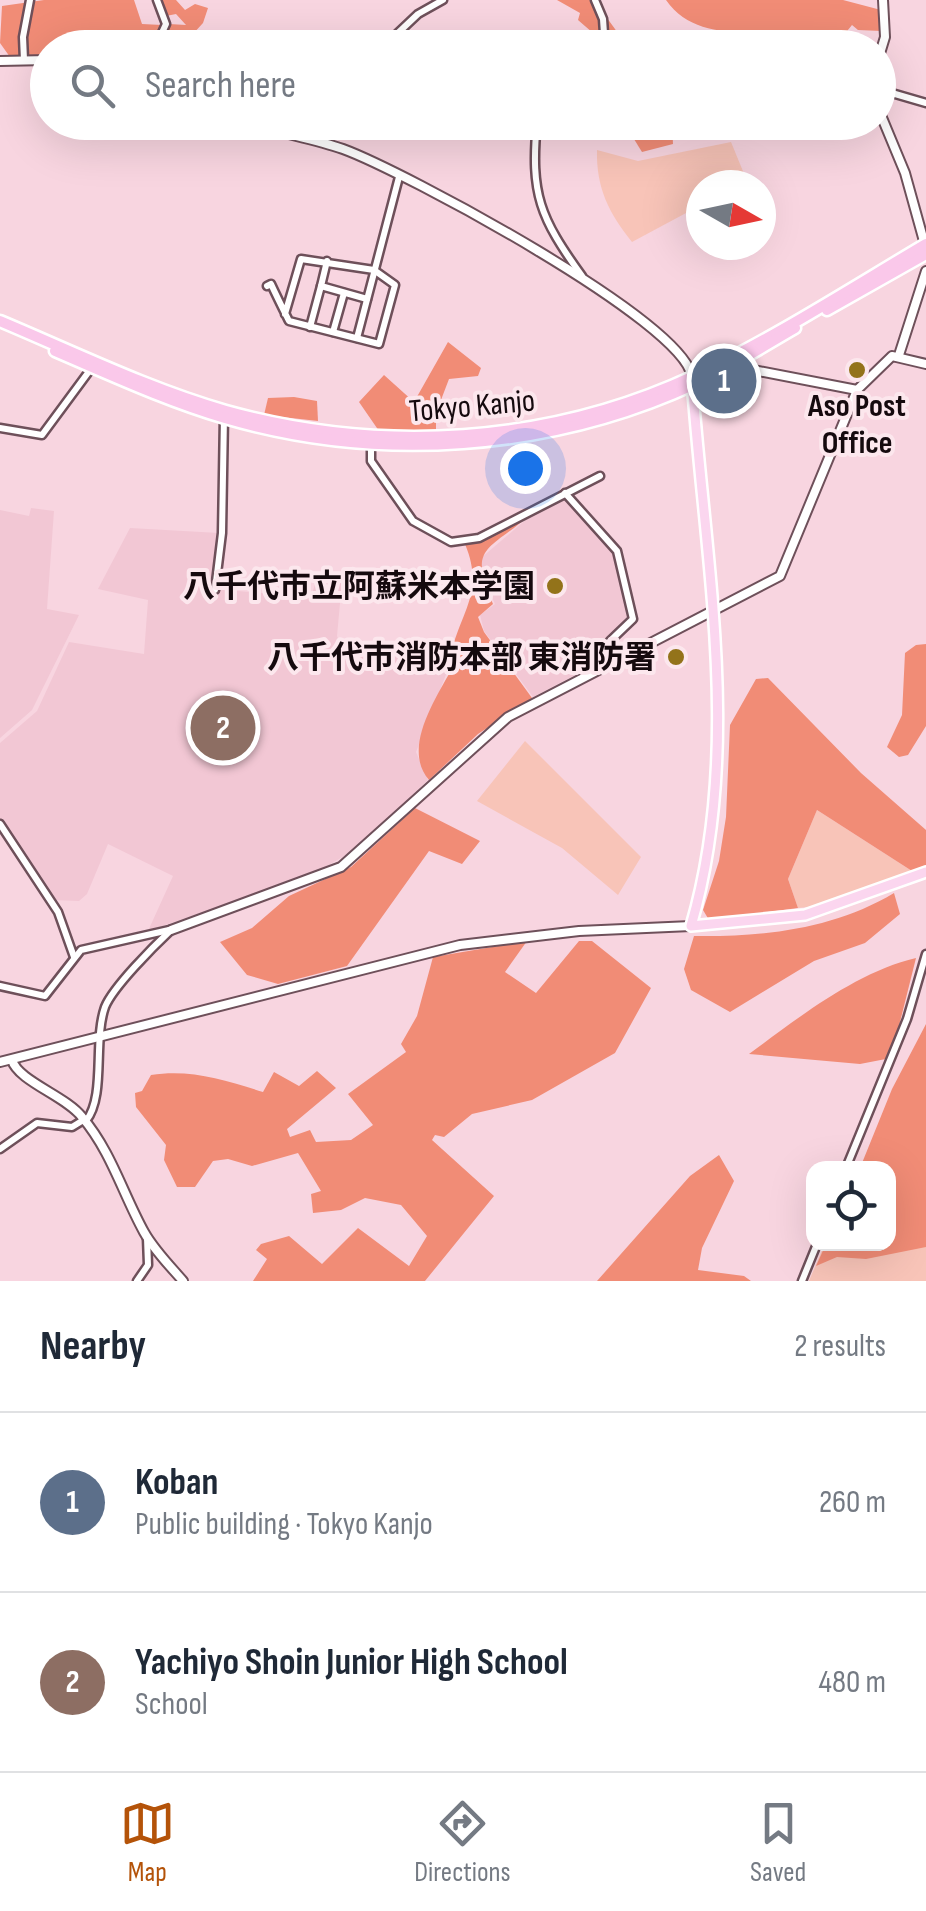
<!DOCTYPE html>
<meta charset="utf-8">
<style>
:root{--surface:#fff;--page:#f2f2f3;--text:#1f2937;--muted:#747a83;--line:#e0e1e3;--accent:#b45309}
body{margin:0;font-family:"Sofia Sans Condensed","Noto Sans JP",sans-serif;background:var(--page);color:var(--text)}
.controls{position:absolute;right:30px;bottom:30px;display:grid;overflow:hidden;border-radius:20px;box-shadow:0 10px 40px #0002}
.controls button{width:90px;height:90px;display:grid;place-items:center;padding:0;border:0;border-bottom:2px solid var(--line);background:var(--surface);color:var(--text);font:50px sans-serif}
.compass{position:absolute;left:686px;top:170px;width:90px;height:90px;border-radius:50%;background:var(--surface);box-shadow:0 10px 40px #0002;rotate:99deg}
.you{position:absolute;left:525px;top:468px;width:35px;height:35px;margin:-25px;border:8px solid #fff;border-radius:50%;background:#1a73e8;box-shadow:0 0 0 15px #1a73e833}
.badge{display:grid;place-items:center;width:65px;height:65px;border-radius:50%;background:var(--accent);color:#fff;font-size:32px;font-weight:700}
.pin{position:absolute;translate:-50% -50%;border:5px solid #fff;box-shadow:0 2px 10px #0006}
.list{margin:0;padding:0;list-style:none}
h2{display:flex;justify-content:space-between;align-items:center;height:130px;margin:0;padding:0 40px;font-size:42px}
h2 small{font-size:32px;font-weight:400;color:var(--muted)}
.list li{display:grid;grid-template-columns:65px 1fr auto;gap:30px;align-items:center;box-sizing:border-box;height:180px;padding:0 40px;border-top:2px solid var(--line)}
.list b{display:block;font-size:38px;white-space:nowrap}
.list p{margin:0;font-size:32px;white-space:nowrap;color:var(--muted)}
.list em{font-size:32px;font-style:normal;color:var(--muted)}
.icon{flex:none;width:55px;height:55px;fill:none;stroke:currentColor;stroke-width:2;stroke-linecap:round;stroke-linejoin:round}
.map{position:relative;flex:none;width:926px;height:1281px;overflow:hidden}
.search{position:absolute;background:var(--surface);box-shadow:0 10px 40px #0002;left:30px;right:30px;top:30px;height:110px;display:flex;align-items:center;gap:25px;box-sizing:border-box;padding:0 35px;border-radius:55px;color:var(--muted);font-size:38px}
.sheet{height:490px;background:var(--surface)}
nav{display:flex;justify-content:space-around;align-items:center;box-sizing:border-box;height:140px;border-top:2px solid var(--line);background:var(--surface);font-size:28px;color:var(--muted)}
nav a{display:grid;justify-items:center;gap:5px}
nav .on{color:var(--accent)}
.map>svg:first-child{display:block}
</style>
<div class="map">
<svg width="926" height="1281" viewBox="0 0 926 1281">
<rect width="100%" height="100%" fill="#f8d5e0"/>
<g fill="#f2c7d4">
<path d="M566 496 614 552 630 618 609 644 611 656 533 697 484 631 480 615 495 604 479 569 481 558 536 511Z"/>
<path d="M31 508 54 511 47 609 79 615 32 710 0 738V510L29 516Z"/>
<path d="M130 528 219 533 213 589 311 597 318 575 342 581 337 636 342 649 423 655 447 672 416 752 428 780 353 851 313 874 148 931 173 876 108 844 87 894 79 901 51 900 0 822V743L37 711 69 642 144 654 148 600 98 589Z"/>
</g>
<g fill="#f8c4b8">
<path d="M731 142 747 181 701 185V205L632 242C609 213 596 188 597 150L638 161Z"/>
<path d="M525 741 641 857 618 895 562 848 477 801Z"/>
<path d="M817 810 912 871 818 906 798 908 788 879Z"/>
<path d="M926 1235V1281H809L823 1248 876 1247Z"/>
</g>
<g fill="#f18c76">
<path d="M44 0H134L142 24 162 25 160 43 169 24 186 25 176 14 166 16 159 0H176L185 10 195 4 208 8 203 23 181 47 48 48 47 56 10 57 0 43 2 6Z"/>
<path d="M557 0H594L628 47H606L602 31 593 33 578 20 580 13Z"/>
<path d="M666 0H843L881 10 882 31 858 30 852 25 835 46 781 47 766 32C728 33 689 33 666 0Z"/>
<path d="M624 123H672L673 144 642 152Z"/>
<path d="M448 342 481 368 478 376 449 379 436 413V433L379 431 359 402 384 375 414 402Z"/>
<path d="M294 397 317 401 318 421 264 415 268 398Z"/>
<path d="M530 515C487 552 468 546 493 604L478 617 484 632 532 698 478 734 429 780C402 749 435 700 450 672 454 666 450 657 452 649 463 609 484 590 465 544Z"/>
<path d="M926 644V726L908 755 899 757 887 747 902 715 905 653 916 645Z"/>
<path d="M768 678 861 773 926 830V865L912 871 817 810 788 879 798 908 709 920 703 910 719 861 726 817 730 725 756 679Z"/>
<path d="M415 808 480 841 462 864 429 851 347 966 278 984 247 975 220 942 252 928 289 896 351 867Z"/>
<path d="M894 893 900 914 865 943 814 961 730 1012 691 990 684 969 694 936C764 937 834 929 894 893Z"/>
<path d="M527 941 505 972 536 993 579 941H592L651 988 615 1053 532 1100 472 1114 444 1137 435 1135 432 1140 494 1196 425 1281H253L267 1259 256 1250 261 1244 289 1236 322 1264 358 1228 409 1266 427 1236 401 1205 365 1198 341 1210 313 1213 311 1194 321 1191 298 1153 252 1166 228 1159 213 1161 195 1187H177L164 1160 166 1145 136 1107 135 1093 142 1091 151 1075C191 1069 225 1080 263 1092L274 1072 299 1086 317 1071 336 1088 287 1129 290 1137 310 1130 316 1142 351 1140 373 1125 348 1094 406 1052 401 1044 417 1016 433 957Z"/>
<path d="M916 958 891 1058 860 1064 749 1054C798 1018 856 972 916 958Z"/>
<path d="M926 1024V1247L866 1259 837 1257 816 1266 826 1244H888V1168H860L892 1089Z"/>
<path d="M719 1155 734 1181 702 1248 698 1270 744 1276 751 1281H597L690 1176Z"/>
</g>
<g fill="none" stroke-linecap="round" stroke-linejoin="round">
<g stroke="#6e505a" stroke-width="11">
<g id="minor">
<path d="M595 0 603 19 605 48"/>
<path d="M155 48 166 24 157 0"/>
<path d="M382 48 418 14 443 0"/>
<path d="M24 60 23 37 30 0"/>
<path d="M878 89 926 103"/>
<path d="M537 122C530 194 540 218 582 276"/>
<path d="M187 127 203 122"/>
<path d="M327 261 321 286 367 299"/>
<path d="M267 286 271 284C277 297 283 309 289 321L379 344 395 285 374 270 301 259 285 314"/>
<path d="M310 327 321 286"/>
<path d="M333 332 344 293"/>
<path d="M357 338 399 177"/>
<path d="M0 428 42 435 93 366"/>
<path d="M371 444V461L413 521 451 542 479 538 600 476"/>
<path d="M565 493 617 551 633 619 610 641 617 659"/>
<path d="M215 590 222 533 224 416"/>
<path d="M0 824 58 912 74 957"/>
<path d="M0 986 45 996 81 950 169 930"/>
<path d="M86 1121C106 1096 93 1041 105 1007 113 987 154 946 171 930"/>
<path d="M0 1149 37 1123 72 1127 85 1119"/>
<path d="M846 1168 907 1019 926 954"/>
<path d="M137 1281 148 1265 147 1238"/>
<path d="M802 1281 817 1244"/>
</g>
</g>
<g stroke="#6e505a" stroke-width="12">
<g id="tertiary">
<path d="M878 60 885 37 883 0"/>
<path d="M0 61 48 60"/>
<path d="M878 108 905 173 925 245"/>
<path d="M246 122C278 133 311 138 343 149 403 171 684 321 692 377"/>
<path d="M899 355 926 271"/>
<path d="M740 360 748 369 857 390"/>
<path d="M171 930 341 867 508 717 780 576 857 390 892 356 926 364"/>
<path d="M12 1060C18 1081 66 1096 82 1117 111 1151 123 1194 144 1232 154 1250 170 1266 183 1281"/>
<path d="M0 1062 460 945 579 931 691 926"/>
</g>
</g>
<g stroke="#fff" stroke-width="14">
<path id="primary" d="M692 380C705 561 743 748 691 926L805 915 926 872"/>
</g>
<g stroke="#fff" stroke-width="15">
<g id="trunk">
<path d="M827 310 926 254"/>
<path d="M0 321C74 352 149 389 226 411 381 454 548 444 694 376 774 338 850 289 926 244"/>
<path d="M55 351C111 375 167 401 225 418 378 463 550 451 695 384 729 368 762 347 795 328"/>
</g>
</g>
<use href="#minor" stroke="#fff" stroke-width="6"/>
<use href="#tertiary" stroke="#fff" stroke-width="8"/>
<use href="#primary" stroke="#fbd6ef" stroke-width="9"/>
<use href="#trunk" stroke="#fac8ea" stroke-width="10"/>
</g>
<g fill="#93731a" stroke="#fce7ed" stroke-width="4">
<circle cx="857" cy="370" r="10"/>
<circle cx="555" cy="586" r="10"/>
<circle cx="676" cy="657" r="10"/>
</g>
<g text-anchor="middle" stroke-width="8" stroke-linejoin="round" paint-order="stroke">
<g font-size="32" fill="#150a0e" stroke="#fce7ed">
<text transform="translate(472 405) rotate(-5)" y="11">Tokyo Kanjo</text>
</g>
<g font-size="32" font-weight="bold" fill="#150a0e" stroke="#fce7ed" text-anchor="end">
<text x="857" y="416" text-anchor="middle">Aso Post<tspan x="857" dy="37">Office</tspan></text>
<text x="535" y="597">八千代市立阿蘇米本学園</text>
<text x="656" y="668">八千代市消防本部 東消防署</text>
</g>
</g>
</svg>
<div class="controls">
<button><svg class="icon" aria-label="locate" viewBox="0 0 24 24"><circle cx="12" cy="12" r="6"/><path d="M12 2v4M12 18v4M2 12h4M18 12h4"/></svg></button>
</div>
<svg class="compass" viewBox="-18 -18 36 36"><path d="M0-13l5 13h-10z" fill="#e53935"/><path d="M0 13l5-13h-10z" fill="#747a83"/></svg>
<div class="you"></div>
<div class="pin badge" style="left:724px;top:381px;background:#5c6f8a">1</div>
<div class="pin badge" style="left:223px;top:728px;background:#8d6e63">2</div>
<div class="search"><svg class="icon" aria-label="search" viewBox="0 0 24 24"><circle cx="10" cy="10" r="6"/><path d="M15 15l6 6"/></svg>Search here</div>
</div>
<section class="sheet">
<h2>Nearby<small>2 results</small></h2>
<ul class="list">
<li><span class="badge" style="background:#5c6f8a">1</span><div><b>Koban</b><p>Public building · Tokyo Kanjo</p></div><em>260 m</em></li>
<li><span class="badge" style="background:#8d6e63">2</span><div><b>Yachiyo Shoin Junior High School</b><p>School</p></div><em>480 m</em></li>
</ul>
</section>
<nav>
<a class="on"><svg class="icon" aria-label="map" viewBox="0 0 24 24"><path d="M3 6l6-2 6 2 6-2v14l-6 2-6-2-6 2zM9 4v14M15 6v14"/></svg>Map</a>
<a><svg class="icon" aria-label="directions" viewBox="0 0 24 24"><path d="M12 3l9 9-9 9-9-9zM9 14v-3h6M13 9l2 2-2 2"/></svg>Directions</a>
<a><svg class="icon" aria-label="saved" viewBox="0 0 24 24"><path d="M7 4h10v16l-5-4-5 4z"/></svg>Saved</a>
</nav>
